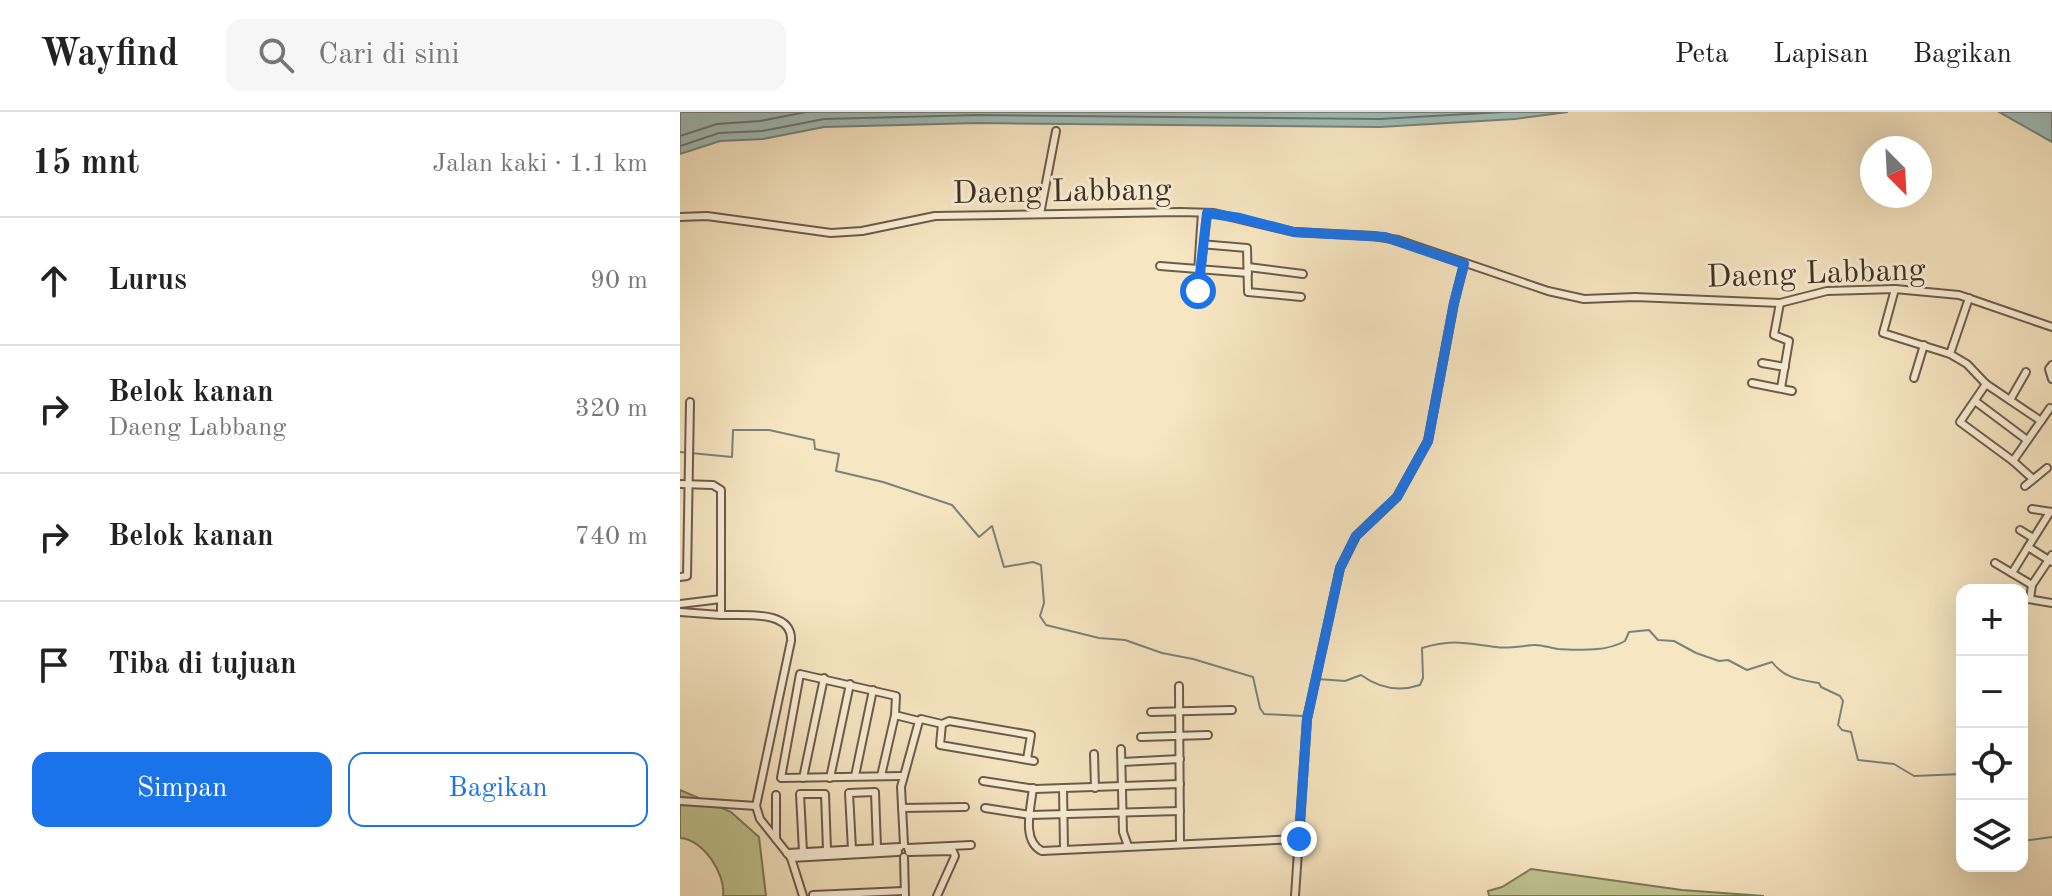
<!DOCTYPE html>
<html lang="id">
<meta charset="utf-8">
<style>
:root{--surface:#fff;--page:#f6f6f6;--text:#222;--muted:#767676;--line:#e0e0e0;--accent:#1a73e8}
body{margin:0;font-family:"Old Standard TT",serif;background:var(--page);color:var(--text)}
.controls{position:absolute;right:24px;bottom:24px;display:grid;overflow:hidden;border-radius:16px;box-shadow:0 8px 32px #0002}
.controls button{width:72px;height:72px;display:grid;place-items:center;padding:0;border:0;border-bottom:2px solid var(--line);background:var(--surface);color:var(--text);font:40px sans-serif}
.compass{position:absolute;left:1180px;top:24px;width:72px;height:72px;border-radius:50%;background:var(--surface);box-shadow:0 8px 32px #0002;rotate:156deg}
.stop{position:absolute;width:24px;height:24px;margin:-18px;border:6px solid #1a73e8;border-radius:50%;background:#fff}
.stop.end{background:#1a73e8;border-color:#fff;box-shadow:0 2px 8px #0008}
.list{margin:0;padding:0;list-style:none}
h2{display:flex;justify-content:space-between;align-items:center;height:104px;margin:0;padding:0 32px;font-size:34px}
h2 small{font-size:26px;font-weight:400;color:var(--muted)}
.list li{display:grid;grid-template-columns:52px 1fr auto;gap:24px;align-items:center;box-sizing:border-box;height:128px;padding:0 32px;border-top:2px solid var(--line)}
.list b{display:block;font-size:30px;white-space:nowrap}
.list p{margin:0;font-size:26px;white-space:nowrap;color:var(--muted)}
.list em{font-size:26px;font-style:normal;color:var(--muted)}
.actions{display:flex;gap:16px;padding:24px 32px}
.actions a{flex:1;padding:18px 0;border:2px solid var(--accent);border-radius:16px;text-align:center;font-size:28px;color:var(--accent)}
.actions .main{background:var(--accent);color:#fff}
.icon{flex:none;width:44px;height:44px;fill:none;stroke:currentColor;stroke-width:2;stroke-linecap:round;stroke-linejoin:round}
.map{position:relative;flex:none;width:1372px;height:784px;overflow:hidden}
header{display:flex;align-items:center;gap:48px;box-sizing:border-box;height:112px;padding:0 40px;background:var(--surface);border-bottom:2px solid var(--line)}
header strong{font-size:38px}
nav{display:flex;gap:44px;margin-inline-start:auto;font-size:28px}
.search{width:560px;height:72px;background:var(--page);display:flex;align-items:center;gap:20px;box-sizing:border-box;padding:0 28px;border-radius:16px;color:var(--muted);font-size:30px}
main{display:flex}
aside{flex:1;background:var(--surface)}
.map>svg:first-child{display:block}
</style>
<header>
<strong>Wayfind</strong>
<div class="search"><svg class="icon" aria-label="search" viewBox="0 0 24 24"><circle cx="10" cy="10" r="6"/><path d="M15 15l6 6"/></svg>Cari di sini</div>
<nav><a>Peta</a><a>Lapisan</a><a>Bagikan</a></nav>
</header>
<main>
<aside>
<h2>15 mnt<small>Jalan kaki · 1.1 km</small></h2>
<ul class="list">
<li><svg class="icon" aria-label="ahead" viewBox="0 0 24 24"><path d="M12 20V5M6 11l6-6 6 6"/></svg><div><b>Lurus</b></div><em>90 m</em></li>
<li><svg class="icon" aria-label="right" viewBox="0 0 24 24"><path d="M7 20v-9h11M14 6l5 5-5 5"/></svg><div><b>Belok kanan</b><p>Daeng Labbang</p></div><em>320 m</em></li>
<li><svg class="icon" aria-label="right" viewBox="0 0 24 24"><path d="M7 20v-9h11M14 6l5 5-5 5"/></svg><div><b>Belok kanan</b></div><em>740 m</em></li>
<li><svg class="icon" aria-label="arrive" viewBox="0 0 24 24"><path d="M6 21V4h12l-3 4 3 4H6"/></svg><div><b>Tiba di tujuan</b></div></li>
</ul>
<div class="actions"><a class="main">Simpan</a><a>Bagikan</a></div>
</aside>
<div class="map">
<svg width="1372" height="784" viewBox="0 0 1372 784">
<rect width="100%" height="100%" fill="#f7e6c2"/>
<filter id="stains"><feTurbulence type="fractalNoise" baseFrequency=".0025" numOctaves="4"/><feColorMatrix values="0 0 0 0 .2 0 0 0 0 .09 0 0 0 0 .02 0 0 0 .5 -.17"/></filter>
<radialGradient id="worn" r=".72"><stop offset=".6" stop-color="#630" stop-opacity="0"/><stop offset="1" stop-color="#630" stop-opacity=".3"/></radialGradient>
<g fill="#c0c491" stroke="#7e795b" stroke-width="2">
<path d="M0 678 51 700 79 725 86 784H43C46 762 23 727 0 726Z"/>
<path d="M851 757 1002 778 1084 784H809L808 779 822 775Z"/>
</g>
<g fill="#9ebeba" stroke="#77847e" stroke-width="2">
<path d="M0 0H888L835 7 700 15 298 11 144 15 83 27 40 29 0 42Z"/>
<path d="M1319 0H1372V30Z"/>
</g>
<g fill="none" stroke-linecap="round" stroke-linejoin="round">
<g stroke="#6e7670" stroke-width="2">
<path d="M0 24 37 12 80 9 126 0"/>
<path d="M0 34 39 21 82 19 144 7 298 3 700 7 823 0"/>
</g>
<g stroke="#77847e" stroke-width="2">
<path d="M0 340 52 345 53 318H89L134 328 135 337 159 342 156 359 203 370 272 393 299 425 312 414 324 455 353 450 361 453 364 491 360 504 366 513 419 526 445 528 482 541 513 547 573 565 580 596 584 602 623 604 626 596"/>
<path d="M638 567 665 569 681 563C699 576 719 580 740 573L743 566 742 536C773 527 784 531 816 535 828 537 841 534 853 533 860 532 870 536 878 537 900 538 926 540 945 529L949 520 969 518 978 528 994 529 1016 541 1039 549 1048 548 1067 558 1092 550C1105 567 1121 568 1139 571L1141 575 1160 584 1163 589 1158 613 1162 618 1171 620 1178 648 1214 652 1234 664 1282 662"/>
<path d="M1342 729 1372 725"/>
</g>
<g stroke="#6c5c4c" stroke-width="10">
<g id="street">
<path d="M360 102 376 19"/>
<path d="M0 105 27 104 151 121 182 119 255 104 501 100 534 101 614 120 694 124 718 128 868 179 904 187 955 185 1100 191 1147 179 1215 177 1279 183 1372 215"/>
<path d="M520 132 567 136 568 180 621 185"/>
<path d="M480 154 568 161"/>
<path d="M568 155 623 162"/>
<path d="M518 160 522 101"/>
<path d="M1215 177 1203 221 1270 242 1287 252 1306 272 1361 309 1333 349 1353 367"/>
<path d="M518 179 527 101"/>
<path d="M1100 191 1094 223 1109 229 1101 276"/>
<path d="M1270 242 1289 186"/>
<path d="M1082 251 1105 255"/>
<path d="M1372 253 1369 257 1372 267"/>
<path d="M1234 266 1244 233"/>
<path d="M1072 271 1112 279"/>
<path d="M1306 272 1280 310 1333 349"/>
<path d="M1330 288 1346 260"/>
<path d="M1295 289 1347 328"/>
<path d="M1361 309 1370 296"/>
<path d="M0 372 33 373 41 378V503C63 504 113 497 111 529L76 694 80 707 111 746 123 784"/>
<path d="M1345 374 1367 356"/>
<path d="M1352 397 1372 400"/>
<path d="M1370 400 1348 435 1372 450"/>
<path d="M1340 418 1353 426"/>
<path d="M1315 451 1352 473"/>
<path d="M1332 461 1348 435"/>
<path d="M0 465 7 464 10 290"/>
<path d="M1309 477 1311 478"/>
<path d="M1342 486 1372 491"/>
<path d="M1350 487 1352 473 1372 443"/>
<path d="M0 492 41 487"/>
<path d="M0 500 41 503"/>
<path d="M499 574 500 732"/>
<path d="M471 600 552 598"/>
<path d="M215 603 239 609 221 675 224 733"/>
<path d="M239 609 241 607 262 612 260 633 354 649"/>
<path d="M262 612 269 609 351 623 347 647"/>
<path d="M461 625 528 623"/>
<path d="M441 637 443 720 448 734"/>
<path d="M414 642 415 676"/>
<path d="M442 650 500 647"/>
<path d="M175 664 193 578"/>
<path d="M201 664 215 603 216 584 120 562 101 666 222 664"/>
<path d="M123 666 144 566"/>
<path d="M150 666 170 572"/>
<path d="M303 669 355 677 500 672"/>
<path d="M353 676C351 695 341 729 362 739L619 727"/>
<path d="M383 677 384 737"/>
<path d="M96 683V727"/>
<path d="M0 689 76 694"/>
<path d="M222 696 285 695"/>
<path d="M305 696 350 703 500 699"/>
<path d="M228 736 291 733"/>
<path d="M172 737 169 681 195 680 197 736"/>
<path d="M123 740 120 682H145L147 738"/>
<path d="M229 740 273 739 275 744 257 784"/>
<path d="M107 741 220 735"/>
<path d="M224 745 225 784"/>
<path d="M111 746 218 740"/>
<path d="M133 783 224 779"/>
<path d="M615 784 627 607 660 456 676 424 717 385 748 329 774 191 784 152"/>
</g>
</g>
<use href="#street" stroke="#faefd7" stroke-width="6"/>
</g>
<g fill="none" stroke-linecap="round" stroke-linejoin="round">
<path stroke="#1a73e8" stroke-width="10" d="M518 179 527 101 560 106 614 120 705 125 784 152 774 191 748 329 717 385 676 424 660 456 627 607 619 727"/>
</g>
<g text-anchor="middle" stroke-width="6" stroke-linejoin="round" paint-order="stroke">
<g font-size="32" fill="#3d2e25" stroke="#faefd7">
<text transform="translate(382 78) rotate(-1)" y="11">Daeng Labbang</text>
<text transform="translate(1136 160) rotate(-2)" y="11">Daeng Labbang</text>
</g>
</g>
<rect width="100%" height="100%" filter="url(#stains)"/>
<rect width="100%" height="100%" fill="url(#worn)"/>
</svg>
<div class="controls">
<button>+</button>
<button>−</button>
<button><svg class="icon" aria-label="locate" viewBox="0 0 24 24"><circle cx="12" cy="12" r="6"/><path d="M12 2v4M12 18v4M2 12h4M18 12h4"/></svg></button>
<button><svg class="icon" aria-label="layers" viewBox="0 0 24 24"><path d="M12 4l9 5-9 5-9-5zM3 14l9 5 9-5"/></svg></button>
</div>
<svg class="compass" viewBox="-18 -18 36 36"><path d="M0-13l5 13h-10z" fill="#e53935"/><path d="M0 13l5-13h-10z" fill="#767676"/></svg>
<div class="stop" style="left:518px;top:179px"></div>
<div class="stop end" style="left:619px;top:727px"></div>
</div>
</main>
